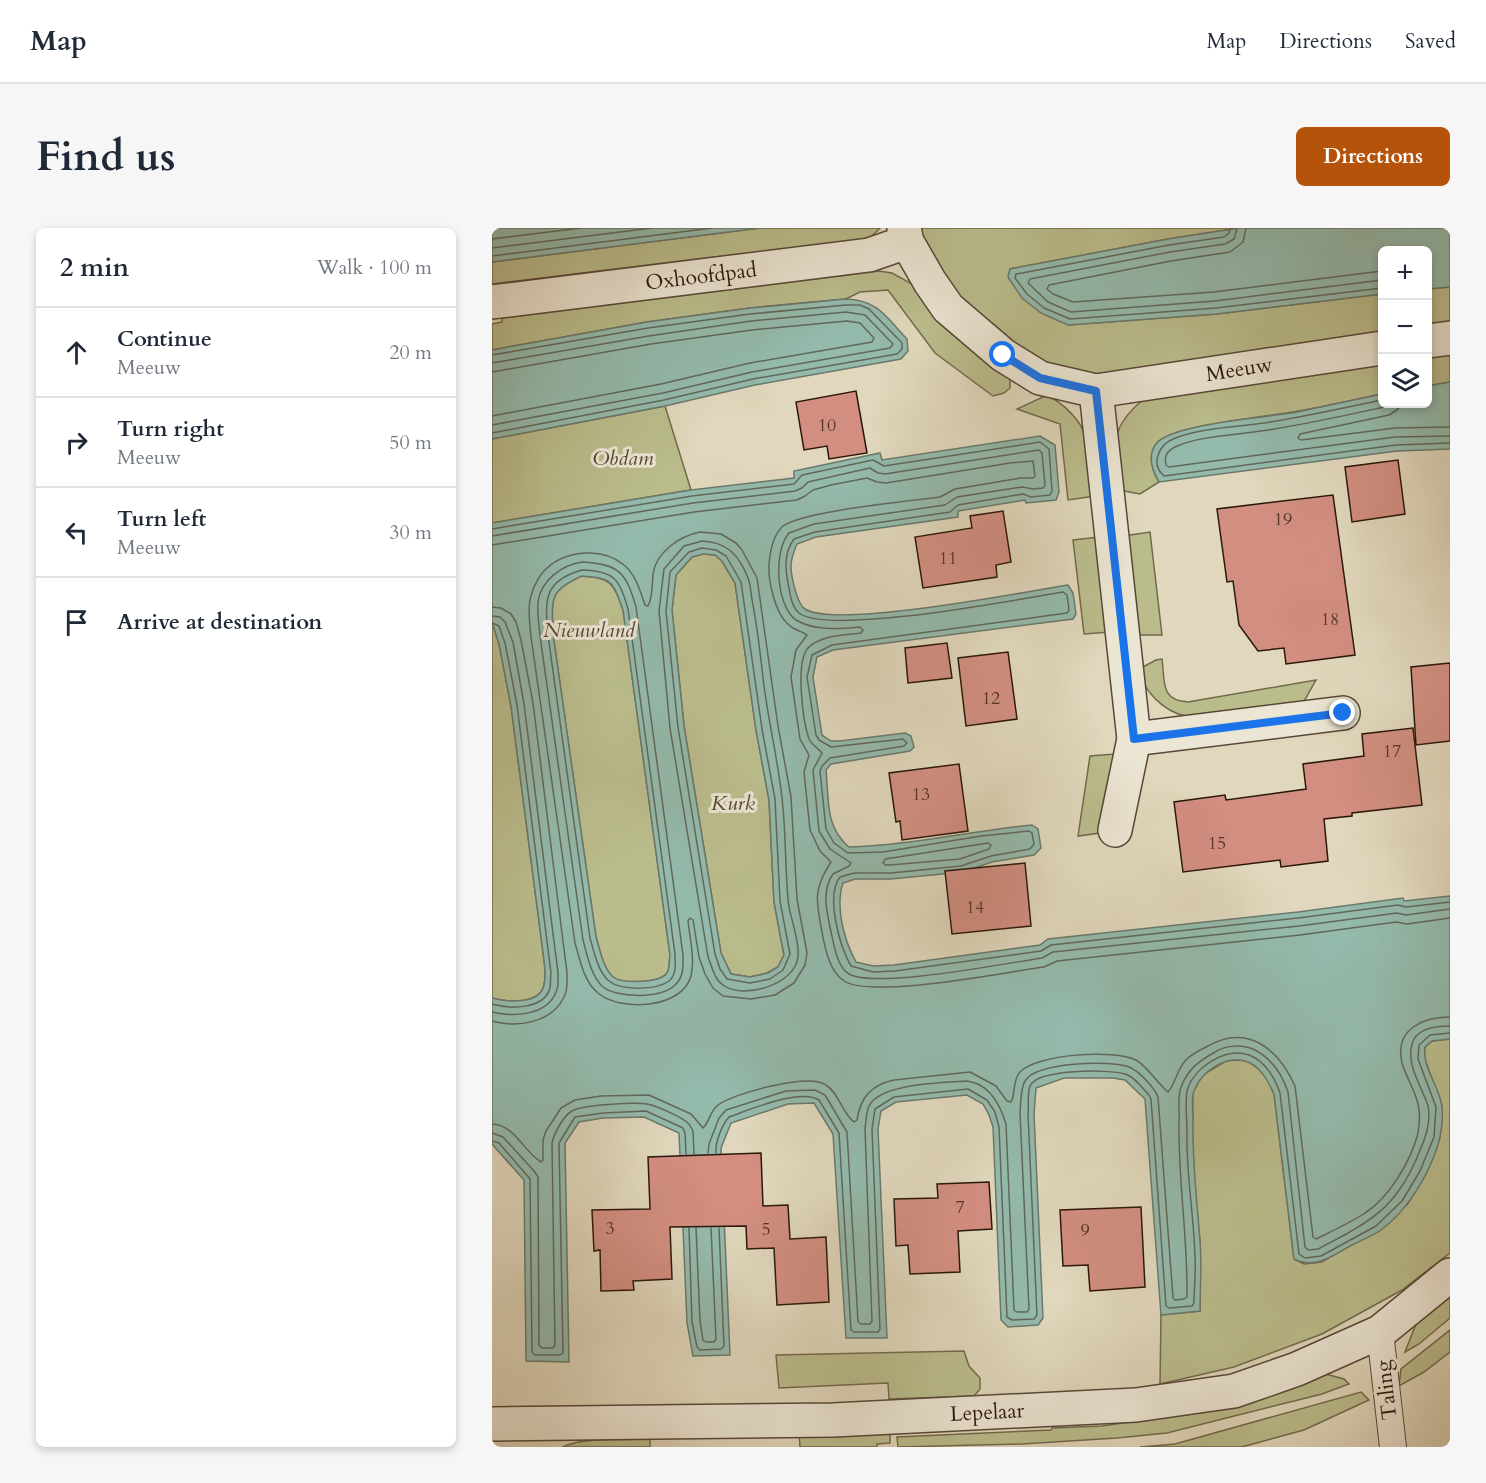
<!DOCTYPE html>
<meta charset="utf-8">
<style>
:root{--surface:#fff;--page:#f6f6f7;--text:#1f2937;--muted:#747a83;--line:#e0e1e3;--accent:#b45309}
body{margin:0;font-family:Cardo,serif;background:var(--page);color:var(--text)}
.controls{position:absolute;right:18px;top:18px;display:grid;overflow:hidden;border-radius:9px;box-shadow:0 3px 9px #0003}
.controls button{width:54px;height:54px;display:grid;place-items:center;padding:0;border:0;border-bottom:2px solid var(--line);background:var(--surface);color:var(--text);font:30px sans-serif}
.stop{position:absolute;width:18px;height:18px;margin:-14px;border:4px solid #1a73e8;border-radius:50%;background:#fff}
.stop.end{background:#1a73e8;border-color:#fff;box-shadow:0 2px 6px #0008}
.list{margin:0;padding:0;list-style:none}
h2{display:flex;justify-content:space-between;align-items:center;height:78px;margin:0;padding:0 24px;font-size:26px}
h2 small{font-size:20px;font-weight:400;color:var(--muted)}
.list li{display:grid;grid-template-columns:39px 1fr auto;gap:18px;align-items:center;box-sizing:border-box;height:90px;padding:0 24px;border-top:2px solid var(--line)}
.list b{display:block;font-size:22px;white-space:nowrap}
.list p{margin:0;font-size:20px;white-space:nowrap;color:var(--muted)}
.list em{font-size:20px;font-style:normal;color:var(--muted)}
.icon{flex:none;width:33px;height:33px;fill:none;stroke:currentColor;stroke-width:2;stroke-linecap:round;stroke-linejoin:round}
.map{position:relative;flex:none;width:958px;height:1219px;overflow:hidden;border-radius:9px}
header{display:flex;align-items:center;gap:36px;box-sizing:border-box;height:84px;padding:0 30px;background:var(--surface);border-bottom:2px solid var(--line)}
header strong{font-size:28px}
nav{display:flex;gap:33px;margin-inline-start:auto;font-size:21px}
.intro{display:flex;align-items:center;justify-content:space-between;box-sizing:border-box;height:144px;padding:0 36px}
h1{margin:0;font-size:42px}
.button{padding:15px 27px;border-radius:9px;background:var(--accent);color:#fff;font-size:21px;font-weight:700}
main{display:flex;gap:36px;padding:0 36px}
aside{flex:1;background:var(--surface);border-radius:9px;box-shadow:0 3px 9px #0003}
.map>svg:first-child{display:block}
</style>
<header>
<strong>Map</strong>
<nav><a>Map</a><a>Directions</a><a>Saved</a></nav>
</header>
<div class="intro"><h1>Find us</h1><a class="button">Directions</a></div>
<main>
<aside>
<h2>2 min<small>Walk · 100 m</small></h2>
<ul class="list">
<li><svg class="icon" aria-label="ahead" viewBox="0 0 24 24"><path d="M12 20V5M6 11l6-6 6 6"/></svg><div><b>Continue</b><p>Meeuw</p></div><em>20 m</em></li>
<li><svg class="icon" aria-label="right" viewBox="0 0 24 24"><path d="M7 20v-9h11M14 6l5 5-5 5"/></svg><div><b>Turn right</b><p>Meeuw</p></div><em>50 m</em></li>
<li><svg class="icon" aria-label="left" viewBox="0 0 24 24"><path d="M17 20v-9H6M10 6l-5 5 5 5"/></svg><div><b>Turn left</b><p>Meeuw</p></div><em>30 m</em></li>
<li><svg class="icon" aria-label="arrive" viewBox="0 0 24 24"><path d="M6 21V4h12l-3 4 3 4H6"/></svg><div><b>Arrive at destination</b></div></li>
</ul>
</aside>
<div class="map">
<svg width="958" height="1219" viewBox="0 0 958 1219">
<rect width="100%" height="100%" fill="#e0d7bc"/>
<filter id="stains"><feTurbulence type="fractalNoise" baseFrequency=".00333" numOctaves="4"/><feColorMatrix values="0 0 0 0 .2 0 0 0 0 .09 0 0 0 0 .02 0 0 0 .5 -.17"/></filter>
<radialGradient id="worn" r=".72"><stop offset=".6" stop-color="#630" stop-opacity="0"/><stop offset="1" stop-color="#630" stop-opacity=".3"/></radialGradient>
<g fill="#babc8c" stroke="#726a4c" stroke-width="1.5">
<path d="M268 0H388L379 9 368 14 254 29 248 26 0 56V34Z"/>
<path d="M423 0H747L676 11 518 41 517 46 576 97 725 86 890 66V107L595 149 561 141 476 86Z"/>
<path d="M387 43 400 45 422 57 518 146V160L512 165 501 168 443 125 396 62 368 64 354 71 258 80 155 94 0 122V96L10 94V90Z"/>
<path d="M958 59V98L936 101V61Z"/>
<path d="M958 122V154L936 158V125Z"/>
<path d="M890 132V166C861 172 831 179 801 184 774 189 678 197 664 216 655 228 660 242 667 254L648 266 627 262C623 217 615 201 653 170Z"/>
<path d="M555 167C568 174 579 183 587 195 597 208 600 251 603 268L576 272 568 196 525 181Z"/>
<path d="M173 178 199 262 0 295V211Z"/>
<path d="M658 304 670 407H643L632 308Z"/>
<path d="M607 309 618 404 592 406 581 312Z"/>
<path d="M211 326 223 327 230 333 243 355 264 502 277 572 282 674 292 727 286 739 275 745 258 749 239 746 229 725 192 498 180 382 184 347 200 329Z"/>
<path d="M89 348C119 350 121 354 131 382L178 727C177 733 178 741 175 745 168 755 130 756 121 749 111 740 108 722 104 709L61 406C60 371 56 363 89 348Z"/>
<path d="M0 394 7 416 19 478 52 732C53 740 54 749 52 757 48 777 15 774 0 770Z"/>
<path d="M670 431C673 453 668 473 696 474L824 452 811 475C787 478 764 481 741 484 725 487 710 490 694 488 672 484 650 462 647 441L664 432Z"/>
<path d="M623 526 608 605 586 608 598 528Z"/>
<path d="M958 811V1025L910 1062 830 1106 742 1139 668 1156 669 1087 708 1083V1013L700 932 701 864 710 848 714 845 734 833 746 832 755 833 766 840 776 852 782 866 802 1031 812 1036 830 1034 850 1022 915 977 934 946 948 910 950 878 932 829 933 819 940 813Z"/>
<path d="M958 1068V1090L927 1116 913 1124 924 1096Z"/>
<path d="M958 1102V1124L932 1144 907 1158 909 1141Z"/>
<path d="M472 1123 477 1138 488 1150V1161L482 1168 397 1171 396 1155 287 1160 284 1127Z"/>
<path d="M830 1145 852 1151 857 1156 830 1166 675 1205 625 1210 530 1216 406 1219 405 1209 559 1202 560 1200 610 1198 646 1193Z"/>
<path d="M869 1164 877 1172 812 1202 750 1219H648L683 1216Z"/>
<path d="M307 1204 398 1205V1215L385 1216V1219H308Z"/>
<path d="M158 1211V1219H71C89 1209 135 1212 158 1211Z"/>
</g>
<g fill="#94baac" stroke="#6a796c" stroke-width="1.5" fill-rule="evenodd">
<path d="M0 0H268L0 34Z"/>
<path d="M747 0H958V59L936 61V22H890V66L725 86 576 97 549 85 530 70 516 49 518 41 676 11Z"/>
<path d="M354 71C386 72 394 89 415 111L416 123 409 131 263 157 173 178 0 211V122L155 94 258 80Z"/>
<path d="M958 154V221L905 223 667 254C660 242 655 228 664 216 679 196 778 189 805 184 834 178 862 172 890 166V176H936V158Z"/>
<path d="M548 208 563 217 567 264 564 272 534 275 533 272 466 283V289L324 309 305 316C302 323 299 331 299 338 299 348 305 376 313 381 345 401 531 364 576 357L581 365 584 386 581 391 341 422 325 429 321 449 330 507 339 513H348L413 505 419 508 422 519 418 523 339 536 334 542C337 572 333 599 357 619 419 617 479 603 540 597L546 601 549 620 542 627 500 634 471 644 399 651H363L351 655C343 679 352 712 364 734L381 738 402 737 548 717 556 711 806 684 911 670 912 673 958 668V811L940 813 933 819C930 841 948 858 950 879 954 922 922 977 889 1002 880 1008 870 1012 860 1017 841 1027 824 1042 802 1031L782 866C776 853 768 837 753 833 733 827 709 844 702 863 699 871 701 882 701 890 700 933 705 972 708 1014 710 1037 708 1060 708 1083L669 1087 653 871 633 852 621 850H572L544 860 542 886 551 1090 546 1097 516 1099 509 1092 501 899 497 887 491 876 475 867 404 874 389 883 386 901 395 1110H354L341 906 322 875 296 876 239 895 229 920 238 1127 201 1128 195 1095 187 905 152 889 111 890 87 894 73 915 77 1134 34 1133 32 952 0 916V770C15 774 48 777 52 757 54 749 53 740 52 732L19 478 7 416 0 394V295L199 262 302 250V243L388 225 390 232ZM211 326 223 327 230 333 243 355 264 502 277 572 282 674 292 727 286 739 276 745 258 749 239 746 229 725 192 498 180 382 184 347 200 329ZM90 348C120 350 121 353 131 382L178 727C177 733 178 741 175 745 168 755 130 756 121 749 111 740 108 722 104 709L61 406C60 371 56 363 90 348Z"/>
</g>
<g fill="none" stroke-linecap="round" stroke-linejoin="round">
<g stroke="#60685c" stroke-width="1.5">
<path d="M738 0 737 5 732 9 677 17 530 45 524 46 523 50 535 66 552 80 578 91 724 80 890 60"/>
<path d="M745 0 742 11 733 16 678 24 538 51 536 55 556 74 579 84 723 73 890 52"/>
<path d="M754 0 751 14 738 24 679 33 557 57 555 61 561 66 581 74 722 64 890 43"/>
<path d="M0 11 89 0"/>
<path d="M0 20 160 0"/>
<path d="M0 28 220 0"/>
<path d="M0 127 156 100 258 86 354 77H368L377 81 410 115V121L405 126 261 151 172 172 0 205"/>
<path d="M0 135 157 108 259 93 354 84 373 87 401 116 398 120 260 144 171 165 0 197"/>
<path d="M0 144 159 116 260 102 355 93 368 95 382 110 380 114 258 135 169 156 0 188"/>
<path d="M890 172C851 180 812 189 772 195 744 199 707 200 681 211 667 217 658 236 672 248L904 217 958 215"/>
<path d="M899 176 892 179C851 188 811 197 769 203 744 207 706 208 683 219 675 223 672 228 674 237L677 239 903 209 958 208"/>
<path d="M910 176 905 182 897 187 808 206 806 210 809 212 903 200 958 199"/>
<path d="M0 301 200 268 302 256 310 247 381 232 392 238 548 214 557 221 560 263 558 267 539 269 531 266 466 277 458 284 323 304 302 311C292 325 293 340 296 355 298 365 299 378 307 385 337 408 527 371 571 364L575 367 577 382 575 385 340 417 320 427 315 449 324 507 327 512 339 519 411 511 415 515 412 518 338 530 330 538 328 543 334 601 342 615 356 625 391 624 489 608 537 603 540 605 542 616 538 621 499 628 469 638 399 645H362L348 649C333 668 348 719 359 738L381 744 403 743 549 723 559 717 806 690 906 677 914 679 958 674"/>
<path d="M208 304 229 306 244 315 250 322 265 350 286 498 299 569 305 671 315 725 313 737 302 755 283 767 259 771 231 768 221 760 213 746 207 729 201 692 198 690 196 693C198 711 203 731 199 748 190 781 128 784 106 765 92 754 88 732 83 715L39 409C38 397 35 380 39 368 41 359 48 346 55 340 75 322 111 319 132 337 144 347 148 363 153 377L156 378C161 369 160 356 161 346 164 324 188 308 208 304Z"/>
<path d="M0 308 201 275 303 263 310 260 316 254 378 240 386 245 393 246 547 222 550 225 553 257 551 260 541 261 530 259 465 269 453 277 322 296 297 305C281 323 284 378 304 392 322 403 348 401 368 399L371 402 369 405C353 407 328 407 316 420 303 434 311 494 317 511 320 517 326 520 330 525L321 542 327 603 338 621 359 635 357 638 341 646C329 663 335 685 339 704 342 717 345 739 357 746 383 761 515 735 550 730L561 724 807 698 905 685 914 687 958 681"/>
<path d="M210 313C235 314 247 327 256 350 259 358 259 368 261 377 266 404 269 431 272 458 277 496 286 533 290 570 294 604 293 637 296 671 297 689 308 710 306 729 303 757 251 772 231 757 222 751 220 738 216 729L178 500 167 383 172 341 192 318Z"/>
<path d="M0 317 202 284 305 272 313 268 321 262 339 257 375 250 385 254 394 255 518 235 541 233 543 248 541 250H529L463 261 448 269C418 273 311 283 291 298 281 307 278 324 277 336 276 353 283 385 296 396 301 402 310 403 315 407L304 422 299 449 308 511 317 527 312 544 318 602 328 623 339 634C321 661 324 673 330 704 333 720 337 743 352 753 380 771 514 744 552 739L565 733 808 707 904 694 915 696 958 690"/>
<path d="M210 320 224 322 234 328 249 354 270 501 283 571 288 673 298 726 291 742 278 751 258 755 235 751 228 741 223 726 186 499 174 383 178 344 197 324Z"/>
<path d="M90 334C127 336 134 344 144 379L191 727C191 738 192 749 183 757 169 771 125 770 111 759 99 748 95 727 91 712L48 408C47 397 45 385 46 374 49 352 70 337 90 334Z"/>
<path d="M90 342C122 343 127 350 136 381L183 726C183 735 185 747 177 753 165 762 129 763 117 753 106 744 102 724 98 710L56 407C53 372 51 353 90 342Z"/>
<path d="M0 379 9 380 19 386 24 394 29 412 41 475 75 745C75 753 76 762 72 769 60 795 25 800 0 793"/>
<path d="M0 388 8 389 13 394 21 414 32 476 66 745C66 751 67 759 64 764 55 788 21 789 0 784"/>
<path d="M0 395 7 398 13 415 25 477 59 745C58 750 59 756 58 760 52 782 17 781 0 776"/>
<path d="M496 615 499 617 497 621 468 631 398 637H393L391 635 393 631Z"/>
<path d="M0 896C23 897 31 923 49 934L51 932V912L54 903 69 880 83 872 109 868 157 867 199 886 211 900C218 893 218 883 226 877 242 865 317 845 334 857 347 865 350 885 362 894L365 892C368 870 379 857 402 852L478 844 504 858 515 873 519 874C524 865 520 853 528 844 545 826 622 821 644 832 657 840 665 855 676 864 684 855 685 840 695 831 700 826 708 822 714 819 755 795 786 820 803 858L821 1009 824 1011C840 1003 858 995 873 985 897 970 919 933 926 905 927 899 928 889 927 882 926 866 914 850 910 835 902 801 931 789 958 789"/>
<path d="M0 905 11 909 42 943 46 949 47 1117 50 1120H61L63 1117 60 915C62 906 71 888 80 883 89 877 143 874 155 876 165 878 190 889 197 896L201 903 202 926"/>
<path d="M0 913 7 915 38 951 40 1124 43 1127H68L71 1125 67 915 83 889 111 885 154 883 191 900 193 905 194 926"/>
<path d="M216 925 217 916 227 890 234 882 294 863 323 862 333 867 355 904 366 1094 369 1096H378L380 1093 373 901C374 894 374 884 377 878 388 855 451 855 474 853 497 855 508 876 514 896L522 1082 525 1084H535L537 1081 528 885C529 876 528 861 533 853 544 834 618 832 637 839 647 843 662 859 666 869L681 1070 683 1072 692 1071 695 1069C696 1010 686 953 687 895 688 884 685 869 689 859 696 841 707 833 723 824 734 817 751 816 763 822 780 831 790 846 796 864L813 1019 816 1022 826 1021C878 994 906 980 928 922 934 909 939 892 936 878 930 858 914 838 920 816 924 800 944 798 958 798"/>
<path d="M224 925C223 914 230 897 237 889 257 882 308 860 327 872L347 905 359 1102 362 1104H386L388 1101 380 901 383 881 402 869 476 861 495 872 503 884 507 899 515 1089 520 1092 542 1091 545 1087 536 886C537 878 535 866 538 858 545 841 617 841 633 846 642 848 650 860 657 867L659 871 674 1078 677 1080 700 1078 702 1075C702 1060 704 1044 703 1029 702 987 694 947 695 905 695 892 693 876 695 863 701 840 733 819 757 827 773 833 783 850 788 865L807 1026 813 1030 829 1028 884 998 910 973 928 943 942 909 944 879 926 831 927 817 938 807 958 805"/>
<path d="M197 1000 200 1094 205 1119 208 1122 229 1121 232 1118 227 1000"/>
<path d="M204 1000 208 1093 211 1112 214 1114H222L224 1111 219 1000"/>
</g>
</g>
<g fill="#d28e81" stroke="#2b170b" stroke-width="1.5">
<path d="M364 163 375 225 337 231 335 218 312 222 304 174Z"/>
<path d="M906 232 913 286 860 294 853 239Z"/>
<path d="M841 267 863 427 794 436 792 420 766 423 747 397 741 353 735 354 725 281Z"/>
<path d="M511 283 519 334 504 337 505 349 431 360 423 309 480 300 478 288Z"/>
<path d="M455 415 460 450 416 455 413 420Z"/>
<path d="M516 424 525 491 474 498 466 430Z"/>
<path d="M958 435V513L924 517 919 439Z"/>
<path d="M921 500 930 577 860 585V588L832 591 836 633 789 639 788 632 691 644 682 574 733 567 734 572 814 561 811 536 872 528 870 506Z"/>
<path d="M467 536 476 603 410 612 408 593 404 594 397 545Z"/>
<path d="M533 635 539 698 460 706 453 643Z"/>
<path d="M269 925 271 978 296 977 298 1011 334 1009 337 1074 285 1077 282 1020 255 1021 254 998 178 999 180 1051 141 1053 142 1062 109 1063 108 1022 102 1023 100 982 158 981 156 929Z"/>
<path d="M497 954 500 1001 466 1003 468 1044 418 1046 416 1017 404 1018 402 971 446 970 445 956Z"/>
<path d="M649 979 653 1059 598 1063 596 1037 571 1038 568 982Z"/>
</g>
<g fill="none" stroke-linecap="round" stroke-linejoin="round">
<g stroke="#584737" stroke-width="28">
<path id="service" d="M888 1104 901 1219"/>
</g>
<g stroke="#584737" stroke-width="36">
<g id="minor">
<path d="M412 0 415 14 438 54 456 80 511 127 548 150 604 163 890 120"/>
<path d="M0 74 377 27 415 14"/>
<path d="M936 113 958 110"/>
<path d="M604 163 642 511 851 485"/>
<path d="M623 602 642 511"/>
<path d="M0 1196 341 1192 644 1177 742 1163 805 1141 888 1104 958 1047"/>
</g>
</g>
<use href="#service" stroke="#ebe5d3" stroke-width="26"/>
<use href="#minor" stroke="#ebe5d3" stroke-width="33"/>
</g>
<g fill="none" stroke-linecap="round" stroke-linejoin="round">
<path stroke="#1a73e8" stroke-width="8" d="M511 127 548 150 604 163 642 511 851 485"/>
</g>
<g text-anchor="middle" stroke-width="6" stroke-linejoin="round" paint-order="stroke">
<g font-size="18" fill="#553528">
<text x="335" y="203">10</text>
<text x="791" y="297">19</text>
<text x="456" y="336">11</text>
<text x="838" y="397">18</text>
<text x="499" y="476">12</text>
<text x="900" y="529">17</text>
<text x="429" y="572">13</text>
<text x="725" y="621">15</text>
<text x="483" y="685">14</text>
<text x="468" y="985">7</text>
<text x="118" y="1006">3</text>
<text x="274" y="1007">5</text>
<text x="593" y="1008">9</text>
</g>
<g font-size="21" fill="#2b170b" stroke="#ebe5d3">
<text transform="translate(209 48) rotate(-7)" y="7">Oxhoofdpad</text>
<text transform="translate(747 141) rotate(-9)" y="7">Meeuw</text>
<text transform="translate(894 1162) rotate(-97)" y="7">Taling</text>
<text transform="translate(495 1184) rotate(-3)" y="7">Lepelaar</text>
</g>
<g font-size="21" font-style="italic" fill="#564932" stroke="#ebe5d3">
<text x="131" y="237">Obdam</text>
<text x="97" y="409">Nieuwland</text>
<text x="241" y="582">Kurk</text>
</g>
</g>
<rect width="100%" height="100%" filter="url(#stains)"/>
<rect width="100%" height="100%" fill="url(#worn)"/>
</svg>
<div class="controls">
<button>+</button>
<button>−</button>
<button><svg class="icon" aria-label="layers" viewBox="0 0 24 24"><path d="M12 4l9 5-9 5-9-5zM3 14l9 5 9-5"/></svg></button>
</div>
<div class="stop" style="left:511px;top:127px"></div>
<div class="stop end" style="left:851px;top:485px"></div>
</div>
</main>
